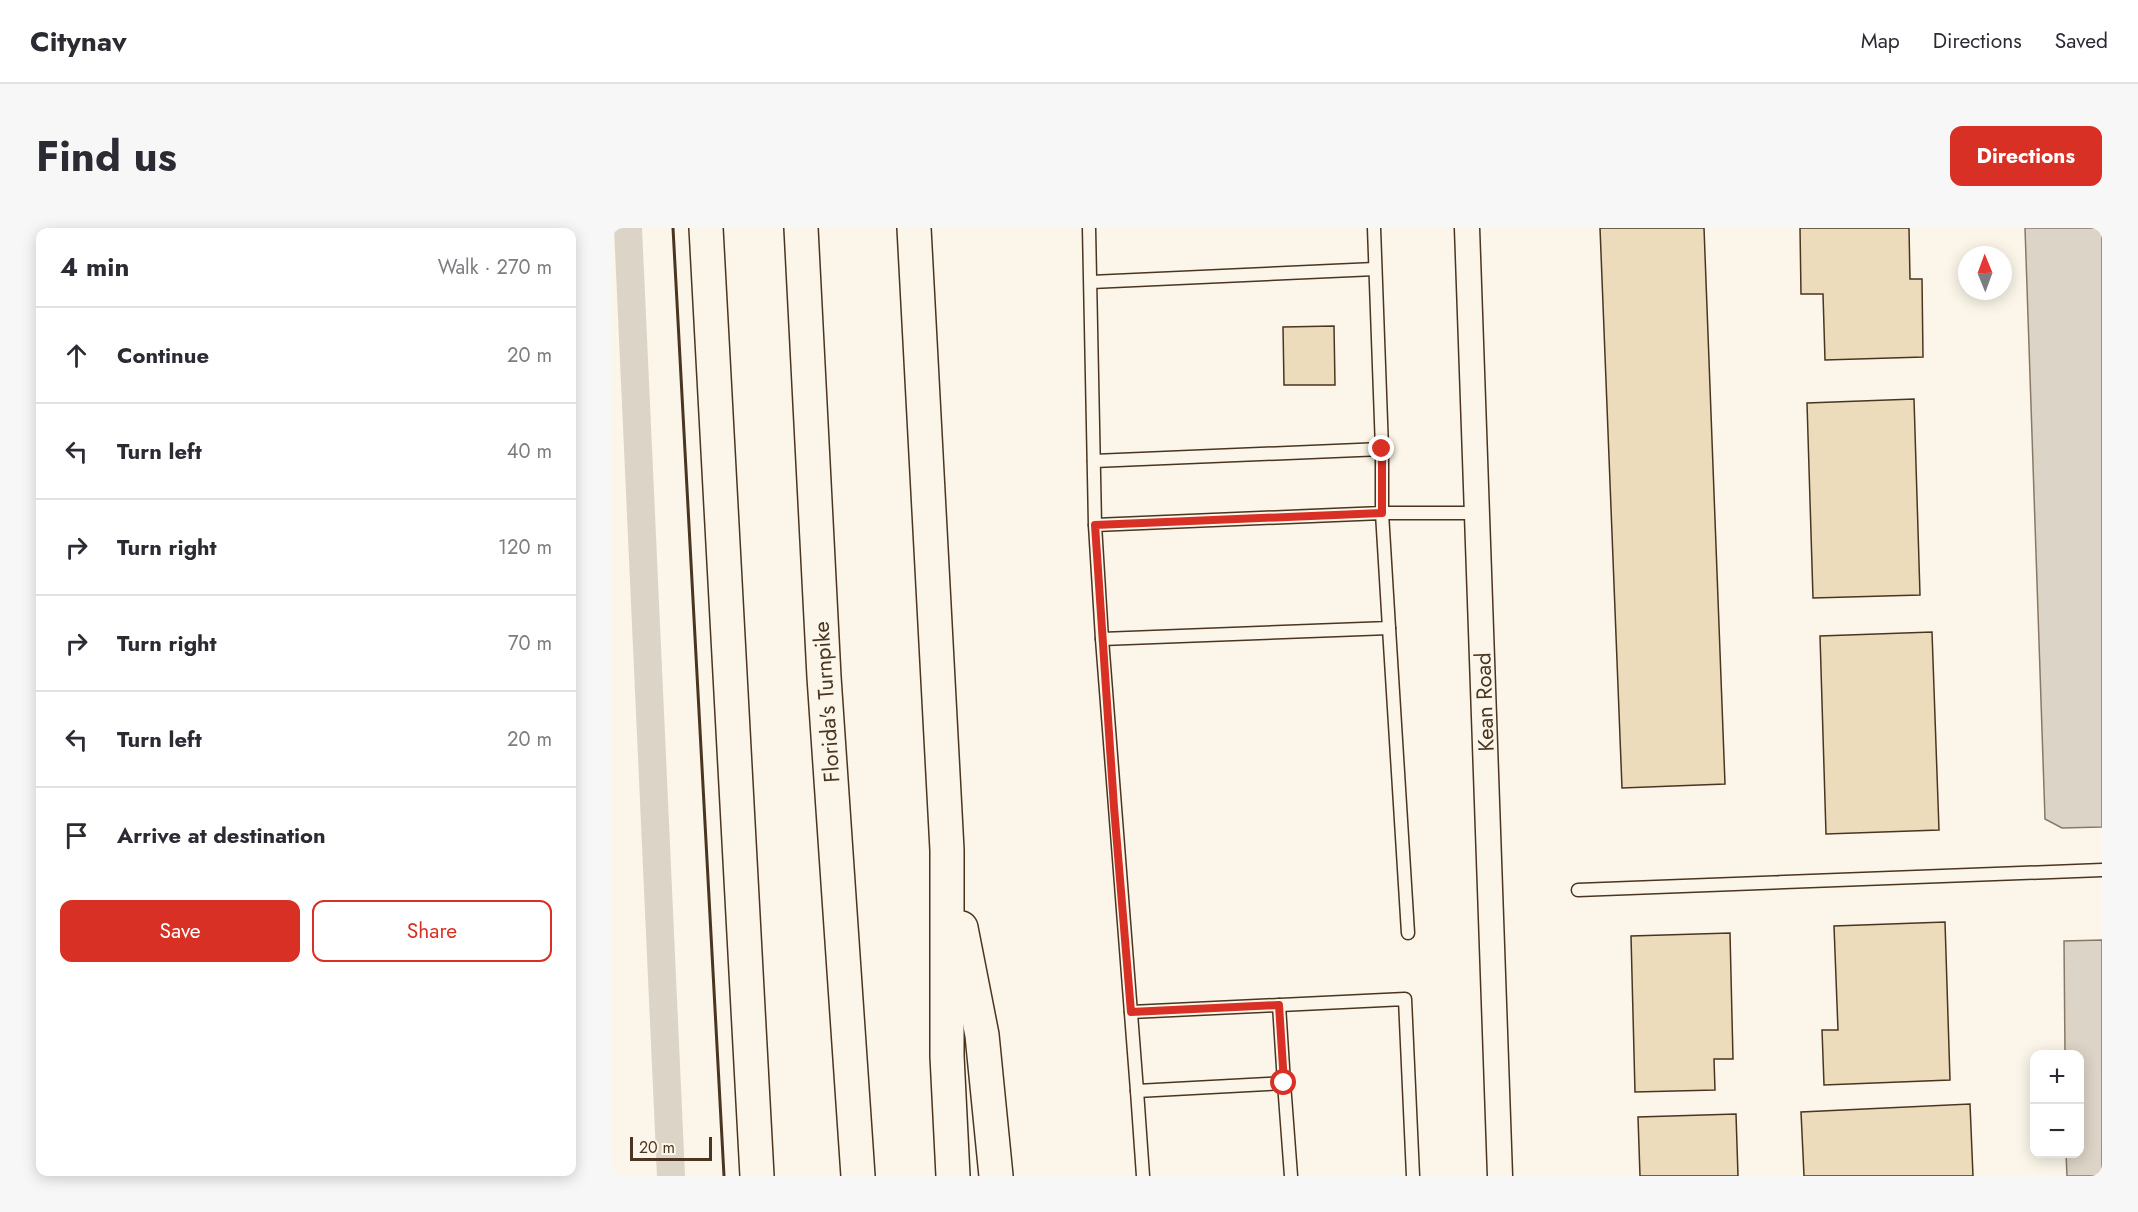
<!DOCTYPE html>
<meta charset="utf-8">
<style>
:root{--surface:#fff;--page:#f7f7f7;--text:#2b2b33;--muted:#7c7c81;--line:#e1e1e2;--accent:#d93025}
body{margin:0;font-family:Jost,sans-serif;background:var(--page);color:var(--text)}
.controls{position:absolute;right:18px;bottom:18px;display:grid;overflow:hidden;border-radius:12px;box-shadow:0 3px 15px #0003}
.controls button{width:54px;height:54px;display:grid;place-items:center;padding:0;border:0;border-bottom:2px solid var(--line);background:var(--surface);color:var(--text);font:30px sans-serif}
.compass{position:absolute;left:1346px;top:18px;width:54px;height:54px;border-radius:50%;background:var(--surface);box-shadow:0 3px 15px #0003;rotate:359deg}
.scale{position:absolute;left:18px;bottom:15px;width:82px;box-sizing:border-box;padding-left:6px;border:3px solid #4a3520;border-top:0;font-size:16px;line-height:21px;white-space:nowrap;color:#4a3520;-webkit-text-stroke:4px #fbf6e9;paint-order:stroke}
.stop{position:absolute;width:18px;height:18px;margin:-14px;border:4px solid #d93025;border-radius:50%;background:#fff}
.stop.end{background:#d93025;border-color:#fff;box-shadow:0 2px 6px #0008}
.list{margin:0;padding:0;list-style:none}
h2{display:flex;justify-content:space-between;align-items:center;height:78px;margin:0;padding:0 24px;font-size:26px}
h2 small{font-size:20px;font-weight:400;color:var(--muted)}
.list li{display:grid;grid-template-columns:39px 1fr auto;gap:18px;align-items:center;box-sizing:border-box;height:96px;padding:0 24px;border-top:2px solid var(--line)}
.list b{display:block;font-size:22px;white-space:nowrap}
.list em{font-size:20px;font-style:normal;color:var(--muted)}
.actions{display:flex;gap:12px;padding:18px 24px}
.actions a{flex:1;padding:14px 0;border:2px solid var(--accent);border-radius:12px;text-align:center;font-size:21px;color:var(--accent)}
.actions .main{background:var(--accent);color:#fff}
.icon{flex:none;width:33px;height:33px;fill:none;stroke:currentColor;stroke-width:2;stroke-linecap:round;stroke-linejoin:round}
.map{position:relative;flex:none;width:1490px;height:948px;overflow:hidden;border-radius:12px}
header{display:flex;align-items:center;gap:36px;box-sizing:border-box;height:84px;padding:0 30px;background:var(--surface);border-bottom:2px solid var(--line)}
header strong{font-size:28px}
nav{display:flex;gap:33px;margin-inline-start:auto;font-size:21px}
.intro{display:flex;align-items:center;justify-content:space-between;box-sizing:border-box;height:144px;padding:0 36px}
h1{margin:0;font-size:42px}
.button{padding:15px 27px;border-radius:12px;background:var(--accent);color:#fff;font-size:21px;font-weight:700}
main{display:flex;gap:36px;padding:0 36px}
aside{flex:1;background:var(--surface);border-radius:12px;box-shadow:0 3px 15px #0003}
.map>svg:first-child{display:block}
</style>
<header>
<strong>Citynav</strong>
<nav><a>Map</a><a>Directions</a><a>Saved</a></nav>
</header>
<div class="intro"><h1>Find us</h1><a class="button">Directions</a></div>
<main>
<aside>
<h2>4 min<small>Walk · 270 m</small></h2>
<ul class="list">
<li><svg class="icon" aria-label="ahead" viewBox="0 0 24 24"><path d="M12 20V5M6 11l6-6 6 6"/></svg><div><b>Continue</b></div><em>20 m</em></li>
<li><svg class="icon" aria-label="left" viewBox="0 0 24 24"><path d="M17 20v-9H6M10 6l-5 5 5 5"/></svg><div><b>Turn left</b></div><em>40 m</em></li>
<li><svg class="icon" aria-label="right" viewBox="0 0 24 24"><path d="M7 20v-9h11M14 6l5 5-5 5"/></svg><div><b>Turn right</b></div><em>120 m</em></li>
<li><svg class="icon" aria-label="right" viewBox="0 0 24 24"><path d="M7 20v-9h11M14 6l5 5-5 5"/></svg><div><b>Turn right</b></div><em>70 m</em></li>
<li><svg class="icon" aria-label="left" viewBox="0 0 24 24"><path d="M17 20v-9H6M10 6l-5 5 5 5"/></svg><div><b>Turn left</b></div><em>20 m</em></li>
<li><svg class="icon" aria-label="arrive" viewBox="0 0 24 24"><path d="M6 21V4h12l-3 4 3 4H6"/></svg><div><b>Arrive at destination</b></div></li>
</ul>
<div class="actions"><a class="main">Save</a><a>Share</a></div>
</aside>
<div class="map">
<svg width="1490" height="948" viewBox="0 0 1490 948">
<rect width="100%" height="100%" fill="#fbf6e9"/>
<g fill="#dcd4c6" stroke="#887966" stroke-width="1.5">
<path d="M1413 0H1490V599L1450 600 1433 591Z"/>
<path d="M1490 712V948H1455L1454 926H1468V826H1453L1452 713Z"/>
</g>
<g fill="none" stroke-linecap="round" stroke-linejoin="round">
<path stroke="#dcd4c6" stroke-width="28" d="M16 0 59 948"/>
</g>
<g fill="#ecdcbc" stroke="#4a3520" stroke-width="1.5">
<path d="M988 0H1092L1113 556 1010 560Z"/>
<path d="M1188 0H1297L1298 51H1310L1311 129 1213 132 1211 66H1189Z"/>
<path d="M722 98 723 157H672L671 99Z"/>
<path d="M1302 171 1308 367 1201 370 1195 175Z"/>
<path d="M1320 404 1327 602 1214 606 1208 408Z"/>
<path d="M1333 694 1338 852 1212 857 1210 802H1226L1222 698Z"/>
<path d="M1118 705 1121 831H1102L1103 862 1023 864 1019 708Z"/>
<path d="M1358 876 1361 948H1192L1189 884Z"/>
<path d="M1124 886 1126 948H1028L1026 889Z"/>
</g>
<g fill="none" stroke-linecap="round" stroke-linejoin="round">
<g stroke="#4a3520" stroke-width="15">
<g id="lane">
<path d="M477 0 483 297"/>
<path d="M762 0 770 221"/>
<path d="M479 54 763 41"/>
<path d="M482 233 770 221V285L777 400 490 411 483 297 770 285H865"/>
<path d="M777 400 796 705"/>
<path d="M490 411 525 863 672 855 679 948"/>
<path d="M966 662 1490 642"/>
<path d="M667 777 672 855"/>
<path d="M519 784 793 771 801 948"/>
<path d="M525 863 531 948"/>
</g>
</g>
<g stroke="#4a3520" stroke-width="27">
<path id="street" d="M855 0 888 948"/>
</g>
<g stroke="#4a3520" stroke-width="36">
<g id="highway">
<path d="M94 0 145 948"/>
<path d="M189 0 212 449 246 948"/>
<path d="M302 0 335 622V828L341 948"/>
<path d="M349 700 370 807 384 948"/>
</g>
</g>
<use href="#lane" stroke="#fbf6e9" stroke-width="12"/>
<use href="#street" stroke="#fbf6e9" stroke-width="24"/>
<use href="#highway" stroke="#fbf6e9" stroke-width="33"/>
<path stroke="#4a3520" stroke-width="3" d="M61 0 112 948"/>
</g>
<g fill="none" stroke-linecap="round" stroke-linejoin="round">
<path stroke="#d93025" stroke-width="8" d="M672 855 667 777 519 784 502 579 483 297 770 285V221"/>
</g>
<g text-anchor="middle" stroke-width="4.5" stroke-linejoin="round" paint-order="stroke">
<g font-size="22" fill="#4a3520" stroke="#fbf6e9">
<text transform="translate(214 474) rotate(-94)" y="8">Florida's Turnpike</text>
<text transform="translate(872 474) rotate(-92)" y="8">Kean Road</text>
</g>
</g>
</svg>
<div class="controls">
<button>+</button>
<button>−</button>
</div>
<svg class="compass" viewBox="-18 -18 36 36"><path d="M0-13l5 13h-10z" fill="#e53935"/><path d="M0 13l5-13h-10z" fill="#7c7c81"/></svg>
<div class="scale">20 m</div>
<div class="stop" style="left:672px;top:855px"></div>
<div class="stop end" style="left:770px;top:221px"></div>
</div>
</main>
